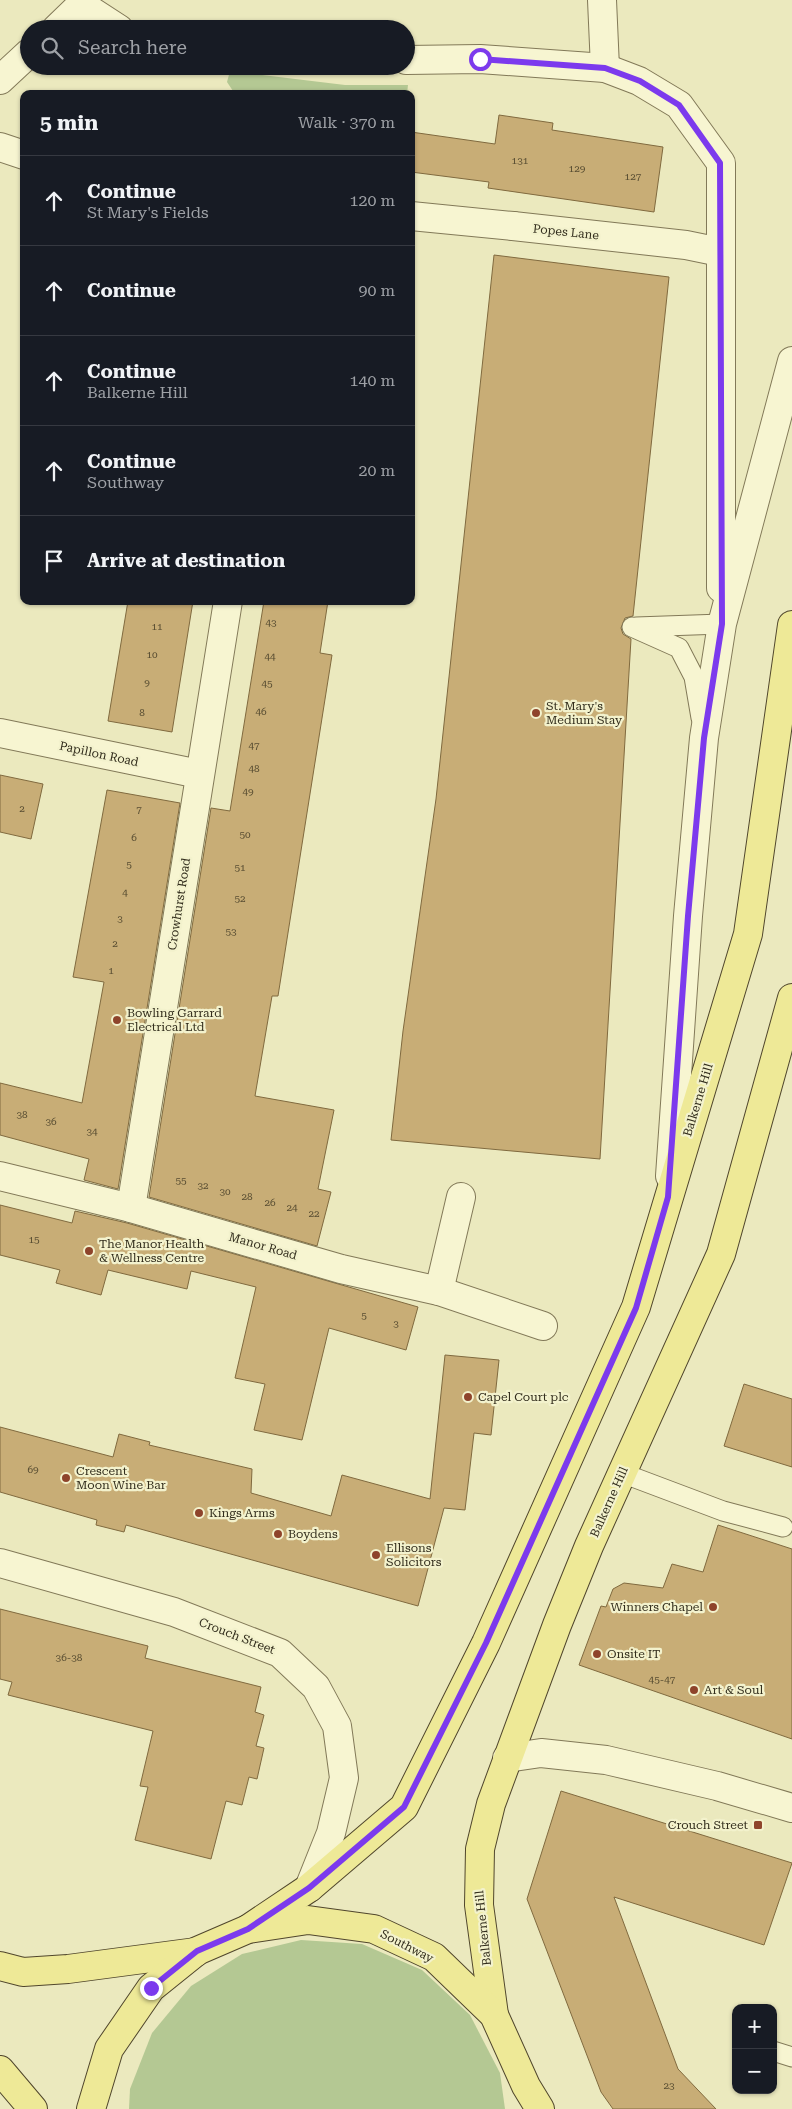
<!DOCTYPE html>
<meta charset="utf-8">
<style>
:root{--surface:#171b24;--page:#20242c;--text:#f1f3f6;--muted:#9ea1a6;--line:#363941}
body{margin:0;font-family:"Roboto Serif",serif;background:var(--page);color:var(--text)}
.controls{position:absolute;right:15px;bottom:15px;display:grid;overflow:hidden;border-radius:10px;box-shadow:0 1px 4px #0004}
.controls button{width:45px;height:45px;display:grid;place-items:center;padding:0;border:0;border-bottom:1px solid var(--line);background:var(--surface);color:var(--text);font:25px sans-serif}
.stop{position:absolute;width:15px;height:15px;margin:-11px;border:4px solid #7c3aed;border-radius:50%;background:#fff}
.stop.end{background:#7c3aed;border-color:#fff;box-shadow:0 1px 5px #0008}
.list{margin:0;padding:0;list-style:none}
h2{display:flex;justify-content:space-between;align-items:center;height:65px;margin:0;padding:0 20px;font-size:21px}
h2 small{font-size:16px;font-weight:400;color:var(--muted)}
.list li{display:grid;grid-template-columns:32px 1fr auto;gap:15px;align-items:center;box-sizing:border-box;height:90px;padding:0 20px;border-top:1px solid var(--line)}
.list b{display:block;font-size:19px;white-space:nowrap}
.list p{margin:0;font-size:16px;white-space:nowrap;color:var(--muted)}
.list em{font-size:16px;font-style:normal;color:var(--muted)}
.icon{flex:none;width:28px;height:28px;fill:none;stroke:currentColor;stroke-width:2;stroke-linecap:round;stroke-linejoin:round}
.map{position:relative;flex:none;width:792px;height:2109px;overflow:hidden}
.search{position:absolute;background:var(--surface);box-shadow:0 1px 4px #0004;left:20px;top:20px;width:395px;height:55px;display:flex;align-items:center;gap:12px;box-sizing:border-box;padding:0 18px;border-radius:28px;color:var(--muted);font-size:19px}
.panel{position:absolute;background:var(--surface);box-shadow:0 1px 4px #0004;left:20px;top:90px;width:395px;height:515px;border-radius:10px}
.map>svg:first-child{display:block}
</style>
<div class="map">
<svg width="792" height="2109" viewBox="0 0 792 2109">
<rect width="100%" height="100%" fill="#ebe9be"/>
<g fill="#b4c893">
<path d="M230 71 345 85H408L407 94H235L227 82Z"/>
<path d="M301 1940 362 1944 422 1970 470 2015 500 2073 505 2109H129L130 2089 152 2033 191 1986 242 1954Z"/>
</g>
<g fill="#c8ad76" stroke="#806a3f">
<path d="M499 115 553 123 552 130 663 147 654 212 488 188 489 182 411 172V132L495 144Z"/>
<path d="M494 255 669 277 633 616 625 618 621 628 623 634 631 639 600 1159 391 1140 403 1031 436 799Z"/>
<path d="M128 601H193L172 732 108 721Z"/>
<path d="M264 601H328L320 653 332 655 278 996H272L255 1096 334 1110 318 1189 331 1192 317 1246 149 1197 211 808 230 811Z"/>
<path d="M0 775 43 784 31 839 0 832Z"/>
<path d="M107 790 180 803 118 1189 84 1180 89 1159 0 1135V1083L82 1103 104 982 73 977Z"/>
<path d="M0 1205 72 1223 75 1211 127 1223 418 1307 406 1350 329 1328 302 1440 254 1430 265 1384 235 1378 256 1287 191 1271 187 1289 108 1270 101 1295 56 1283 60 1270 0 1255Z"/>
<path d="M445 1355 499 1360 491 1435 474 1433 465 1510 444 1508 418 1606 126 1525 124 1532 96 1525 97 1520 0 1492V1427L113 1457 119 1434 150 1442 149 1445 252 1469 251 1493 331 1516 342 1475 430 1499Z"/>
<path d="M744 1384 792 1399V1467L724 1446Z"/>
<path d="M718 1525 792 1549V1739L579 1665 601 1606 606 1607 613 1589 624 1583 663 1588 672 1564 703 1572Z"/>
<path d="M0 1609 148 1646 145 1658 261 1687 255 1712 264 1715 256 1746 264 1748 257 1779 249 1777 242 1805 226 1801 211 1859 135 1840 148 1787 140 1786 153 1731 8 1695 12 1682 0 1679Z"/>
<path d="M561 1791 792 1863 764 1945 614 1897 678 2069 716 2109H613L601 2092 527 1899Z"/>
</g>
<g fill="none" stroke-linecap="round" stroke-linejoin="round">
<g stroke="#827958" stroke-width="21">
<g id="service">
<path d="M632 627 679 648 694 677 701 718"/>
<path d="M636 627 722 624"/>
<path d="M622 1473 723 1511 783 1527"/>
<path d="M773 2051 792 2057"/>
</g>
</g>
<g stroke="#827958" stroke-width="30">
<path id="pedestrian" d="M513 226 686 245 720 252"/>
</g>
<g stroke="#827958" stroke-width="30">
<g id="minor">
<path d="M602 0 605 68"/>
<path d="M82 5 119 29"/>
<path d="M56 29 86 0"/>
<path d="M406 60 480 59 605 68 639 81 679 105 721 163V588"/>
<path d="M0 80 29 53"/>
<path d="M0 147 24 155"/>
<path d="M411 216 513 226"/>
<path d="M0 733 199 774"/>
<path d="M0 1176 131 1208 341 1269 439 1291 543 1326"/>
<path d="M670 1176 688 916 704 738 722 624 792 361"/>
<path d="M131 1208 228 601"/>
<path d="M439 1291 461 1197"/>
<path d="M0 1563 174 1612 280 1653 316 1687 337 1726 344 1778 331 1833 309 1888"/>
<path d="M507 1758 541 1753 606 1760 717 1786 792 1808"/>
</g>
</g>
<g stroke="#50462c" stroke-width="30">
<g id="primary">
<path d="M248 1929 309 1888 404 1807 486 1643 636 1307 748 934 792 625"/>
<path d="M0 1966 23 1972 68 1969 196 1952"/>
<path d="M494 2015 479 1905 480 1849 491 1804 557 1625 589 1546 721 1254 792 998"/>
<path d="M0 2070 33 2109"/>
<path d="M91 2109 109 2049 151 1988 197 1951 248 1929 308 1920 374 1929 434 1957 494 2015 526 2086 540 2109"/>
</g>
</g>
<use href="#service" stroke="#f7f5d1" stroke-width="19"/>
<use href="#pedestrian" stroke="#f7f5d1" stroke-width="28"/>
<use href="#minor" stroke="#f7f5d1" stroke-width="28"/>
<use href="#primary" stroke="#eee997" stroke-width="28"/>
</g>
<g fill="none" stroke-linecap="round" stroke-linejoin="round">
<path stroke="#7c3aed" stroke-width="6" d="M151 1988 197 1951 248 1929 309 1888 404 1807 486 1643 636 1308 668 1197 688 916 704 738 722 624 720 163 679 105 640 81 605 68 480 59"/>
</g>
<g fill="#8e442b" stroke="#f3f2cd" stroke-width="2">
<circle cx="536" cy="713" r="5"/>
<circle cx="117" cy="1020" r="5"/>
<circle cx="89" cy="1251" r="5"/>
<circle cx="468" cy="1397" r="5"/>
<circle cx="66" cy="1478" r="5"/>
<circle cx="199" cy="1513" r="5"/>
<circle cx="278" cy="1534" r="5"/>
<circle cx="376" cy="1555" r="5"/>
<circle cx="713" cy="1607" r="5"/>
<circle cx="597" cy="1654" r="5"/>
<circle cx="694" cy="1690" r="5"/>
<rect x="753" y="1820" width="10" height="10" rx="2.5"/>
</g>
<g text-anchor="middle" stroke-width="4.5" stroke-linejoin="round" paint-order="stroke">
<g font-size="10" fill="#584d32">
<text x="520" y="164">131</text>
<text x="577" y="172">129</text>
<text x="633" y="180">127</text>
<text x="271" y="626">43</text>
<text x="157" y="630">11</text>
<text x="152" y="658">10</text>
<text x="270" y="660">44</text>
<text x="147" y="686">9</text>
<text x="267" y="687">45</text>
<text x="261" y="715">46</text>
<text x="142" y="716">8</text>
<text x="254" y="749">47</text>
<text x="254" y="772">48</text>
<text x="248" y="795">49</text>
<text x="22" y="812">2</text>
<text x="139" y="813">7</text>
<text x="245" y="838">50</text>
<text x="134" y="841">6</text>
<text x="129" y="868">5</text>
<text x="240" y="871">51</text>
<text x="125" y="896">4</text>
<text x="240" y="902">52</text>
<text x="120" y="922">3</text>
<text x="231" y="935">53</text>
<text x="115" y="947">2</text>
<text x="111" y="974">1</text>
<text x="22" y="1118">38</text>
<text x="51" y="1125">36</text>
<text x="92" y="1135">34</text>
<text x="181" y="1184">55</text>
<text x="203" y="1189">32</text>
<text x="225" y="1195">30</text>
<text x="247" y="1200">28</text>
<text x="270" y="1206">26</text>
<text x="292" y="1211">24</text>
<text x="314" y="1217">22</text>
<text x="34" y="1243">15</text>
<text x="364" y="1319">5</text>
<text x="396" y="1327">3</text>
<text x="33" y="1473">69</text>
<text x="69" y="1661">36-38</text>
<text x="662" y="1683">45-47</text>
<text x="669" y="2089">23</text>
</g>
<g font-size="12" fill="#322d1c" stroke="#f3f2cd">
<text transform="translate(566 232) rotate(6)" y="4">Popes Lane</text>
<text transform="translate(99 754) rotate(12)" y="4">Papillon Road</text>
<text transform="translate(179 904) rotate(-81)" y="4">Crowhurst Road</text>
<text transform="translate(698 1100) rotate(-73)" y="4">Balkerne Hill</text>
<text transform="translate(263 1246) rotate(16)" y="4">Manor Road</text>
<text transform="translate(609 1502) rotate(-66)" y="4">Balkerne Hill</text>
<text transform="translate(237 1636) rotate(21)" y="4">Crouch Street</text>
<text transform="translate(483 1928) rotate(-96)" y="4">Balkerne Hill</text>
<text transform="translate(407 1946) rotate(27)" y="4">Southway</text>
</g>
<g font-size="12" fill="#322d1c" stroke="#f3f2cd" text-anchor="start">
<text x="546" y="710">St. Mary's<tspan x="546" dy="14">Medium Stay</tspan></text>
<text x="127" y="1017">Bowling Garrard<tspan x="127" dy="14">Electrical Ltd</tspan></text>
<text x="99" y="1248">The Manor Health<tspan x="99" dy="14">&amp; Wellness Centre</tspan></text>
<text x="478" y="1401">Capel Court plc</text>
<text x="76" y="1475">Crescent<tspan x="76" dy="14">Moon Wine Bar</tspan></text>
<text x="209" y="1517">Kings Arms</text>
<text x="288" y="1538">Boydens</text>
<text x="386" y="1552">Ellisons<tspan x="386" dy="14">Solicitors</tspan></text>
<text x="703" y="1611" text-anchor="end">Winners Chapel</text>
<text x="607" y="1658">Onsite IT</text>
<text x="704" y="1694">Art &amp; Soul</text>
<text x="748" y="1829" text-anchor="end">Crouch Street</text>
</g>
</g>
</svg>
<div class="controls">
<button>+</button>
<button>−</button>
</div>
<div class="stop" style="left:480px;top:59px"></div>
<div class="stop end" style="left:151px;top:1988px"></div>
<div class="search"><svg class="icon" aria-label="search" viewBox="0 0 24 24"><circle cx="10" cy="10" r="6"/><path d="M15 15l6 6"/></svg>Search here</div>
<section class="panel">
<h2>5 min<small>Walk · 370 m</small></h2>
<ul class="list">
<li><svg class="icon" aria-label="ahead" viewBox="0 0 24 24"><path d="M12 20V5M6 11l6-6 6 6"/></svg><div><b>Continue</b><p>St Mary's Fields</p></div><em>120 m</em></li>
<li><svg class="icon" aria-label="ahead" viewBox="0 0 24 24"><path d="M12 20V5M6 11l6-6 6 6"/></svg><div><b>Continue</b></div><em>90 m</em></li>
<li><svg class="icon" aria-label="ahead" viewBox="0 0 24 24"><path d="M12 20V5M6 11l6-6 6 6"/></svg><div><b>Continue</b><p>Balkerne Hill</p></div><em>140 m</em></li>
<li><svg class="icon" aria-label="ahead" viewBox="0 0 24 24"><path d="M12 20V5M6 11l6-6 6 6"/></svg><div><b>Continue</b><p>Southway</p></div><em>20 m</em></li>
<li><svg class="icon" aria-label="arrive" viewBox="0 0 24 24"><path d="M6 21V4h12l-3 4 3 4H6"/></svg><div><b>Arrive at destination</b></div></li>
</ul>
</section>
</div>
